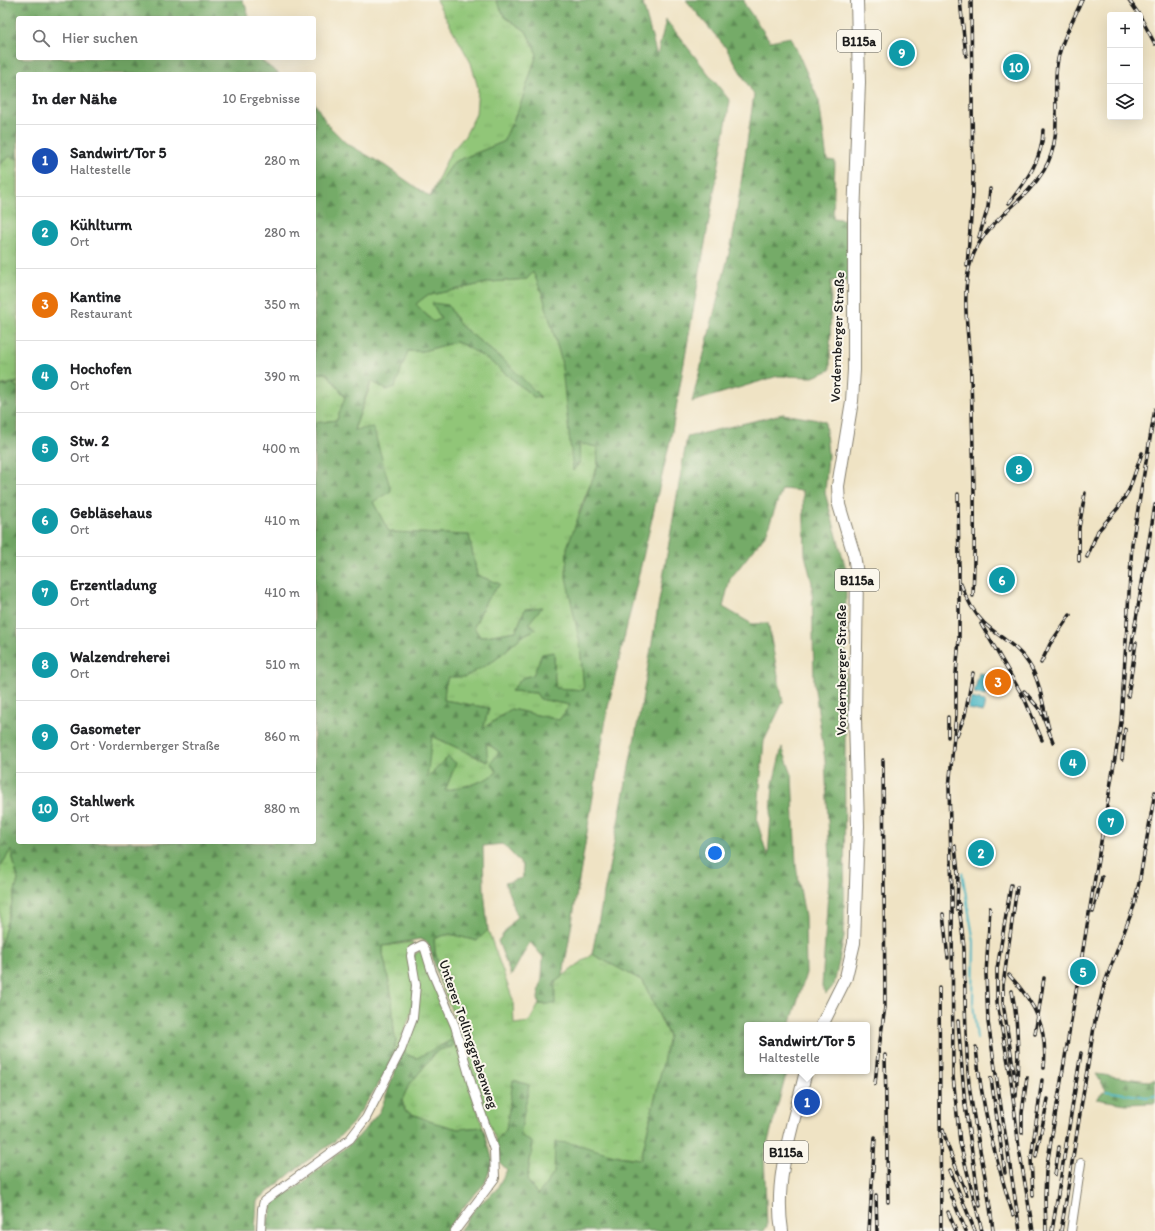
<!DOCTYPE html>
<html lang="de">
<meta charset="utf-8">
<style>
:root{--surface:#fff;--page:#f6f6f6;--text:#202124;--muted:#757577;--line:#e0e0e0;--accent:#ea580c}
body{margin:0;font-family:Itim,sans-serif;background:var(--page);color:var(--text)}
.controls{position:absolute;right:12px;top:12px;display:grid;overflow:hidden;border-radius:4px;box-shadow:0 4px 16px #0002}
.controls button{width:36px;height:36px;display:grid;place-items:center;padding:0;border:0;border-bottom:1px solid var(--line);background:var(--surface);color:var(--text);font:20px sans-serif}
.you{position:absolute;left:715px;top:853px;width:14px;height:14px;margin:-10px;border:3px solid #fff;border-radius:50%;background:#1a73e8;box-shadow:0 0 0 6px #1a73e833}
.badge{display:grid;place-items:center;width:26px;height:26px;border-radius:50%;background:var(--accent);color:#fff;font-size:13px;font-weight:700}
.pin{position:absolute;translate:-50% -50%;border:2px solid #fff;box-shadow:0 1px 4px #0006}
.popup{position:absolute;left:744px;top:1022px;width:126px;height:52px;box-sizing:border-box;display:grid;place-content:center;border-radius:4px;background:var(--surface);filter:drop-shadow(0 1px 3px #0005);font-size:13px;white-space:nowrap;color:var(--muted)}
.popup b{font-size:15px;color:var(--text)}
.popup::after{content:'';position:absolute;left:50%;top:100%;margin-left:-8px;border:8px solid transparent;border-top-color:var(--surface)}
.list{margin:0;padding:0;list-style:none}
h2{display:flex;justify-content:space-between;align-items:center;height:52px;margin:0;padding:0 16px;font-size:17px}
h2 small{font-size:13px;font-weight:400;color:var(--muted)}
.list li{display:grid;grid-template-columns:26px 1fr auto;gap:12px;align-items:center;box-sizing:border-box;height:72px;padding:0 16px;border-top:1px solid var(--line)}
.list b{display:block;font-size:15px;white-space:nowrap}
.list p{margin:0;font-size:13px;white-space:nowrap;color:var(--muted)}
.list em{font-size:13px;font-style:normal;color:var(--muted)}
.icon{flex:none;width:22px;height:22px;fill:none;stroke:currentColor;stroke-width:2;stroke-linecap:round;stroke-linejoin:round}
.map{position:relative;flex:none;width:1155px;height:1231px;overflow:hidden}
.search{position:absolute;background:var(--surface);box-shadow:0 4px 16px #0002;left:16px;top:16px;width:300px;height:44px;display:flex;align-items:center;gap:10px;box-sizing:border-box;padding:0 14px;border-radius:4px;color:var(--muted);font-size:15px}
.panel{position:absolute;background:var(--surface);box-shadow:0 4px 16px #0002;left:16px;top:72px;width:300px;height:772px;border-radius:4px}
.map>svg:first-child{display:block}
</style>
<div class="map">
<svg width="1155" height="1231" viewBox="0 0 1155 1231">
<defs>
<pattern id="grass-tufts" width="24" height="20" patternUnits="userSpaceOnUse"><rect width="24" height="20" fill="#91c678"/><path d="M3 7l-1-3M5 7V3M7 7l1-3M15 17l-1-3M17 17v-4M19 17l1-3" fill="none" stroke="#7caa67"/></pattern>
<pattern id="forest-firs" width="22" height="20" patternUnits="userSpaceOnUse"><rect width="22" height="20" fill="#74ab68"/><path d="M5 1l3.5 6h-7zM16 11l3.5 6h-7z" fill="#5e8a55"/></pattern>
</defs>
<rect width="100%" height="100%" fill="#fbf7ec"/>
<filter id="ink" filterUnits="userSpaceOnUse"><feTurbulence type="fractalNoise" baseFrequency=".025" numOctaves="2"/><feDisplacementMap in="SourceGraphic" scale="8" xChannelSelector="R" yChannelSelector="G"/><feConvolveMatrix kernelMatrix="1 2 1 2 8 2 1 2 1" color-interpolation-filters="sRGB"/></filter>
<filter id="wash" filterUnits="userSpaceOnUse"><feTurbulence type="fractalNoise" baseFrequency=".012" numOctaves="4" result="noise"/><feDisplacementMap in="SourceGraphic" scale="16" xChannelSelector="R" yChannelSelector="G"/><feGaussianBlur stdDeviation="0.9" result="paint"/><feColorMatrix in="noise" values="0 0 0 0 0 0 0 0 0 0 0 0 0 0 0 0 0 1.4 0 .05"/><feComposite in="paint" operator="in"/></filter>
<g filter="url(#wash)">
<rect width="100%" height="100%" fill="#efe3c4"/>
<g fill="url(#grass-tufts)" stroke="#56714a">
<path d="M436 0H496L505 17 526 31 537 54 520 106 503 142 454 162 430 197 450 153 465 136 476 114 478 88 471 63Z"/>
<path d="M10 156 18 159V388L12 383 0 386V164Z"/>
<path d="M533 271 543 296 561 359 565 390 580 462 579 443 597 447 598 465 579 512 580 644 584 690 555 688 554 653 542 654 533 676 522 678 511 691 536 693 540 699 570 705 559 720 511 709 482 729 489 708 444 700 445 687 448 677 495 660 522 636 536 629 529 623 525 609 516 631 480 637 474 627 486 601 500 584 477 575 469 535 389 532 373 502 354 430 372 381 387 390 408 351H423L456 342 464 345 490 361 535 398 541 397 509 365 460 325 448 305 441 319 433 322 416 304 426 296 491 282 527 279Z"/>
<path d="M314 373H327L345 397 337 420 314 423Z"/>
<path d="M432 736 487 762 485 742 499 752 497 772C483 784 463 786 445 791L456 763 426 778Z"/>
<path d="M11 850 18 880 0 948V867Z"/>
<path d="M488 930 513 1000 514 1024 529 1022 539 1004 546 1005 555 982 592 954 643 981 669 1037 641 1159 611 1155 554 1173 538 1195 527 1180 533 1144 519 1135 529 1085 514 1080 506 1130 496 1141C487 1118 478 1095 470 1072 461 1041 454 1012 440 983L443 982 435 952 434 938 450 934 477 941Z"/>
<path d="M412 942 414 946 413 1007 395 1058 392 1056 396 1041 394 1032 392 997 383 954V946Z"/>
<path d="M420 951 424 952 448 1011 483 1127 458 1129 432 1122 405 1111 402 1100 409 1085 438 1050 452 1047 453 1043 417 1058 408 1055 403 1050 413 1030 414 958 416 953Z"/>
</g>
<g fill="url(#forest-firs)" stroke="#486442" fill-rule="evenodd">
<path d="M0 0H242L246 7 248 18H18V58H258L279 74H18V159L10 156 0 164Z"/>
<path d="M496 0H642L657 56 666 20 730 101 671 437 608 707 563 976 555 982V1004H539L538 998 542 978 543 957 530 942 511 976 498 941 517 916 505 883 522 878 523 866 503 844 483 846 484 890 488 930 477 941 450 934 434 938 435 952 443 982 440 983 428 943 420 939 383 946V954L392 997 394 1032 396 1041 388 1070 352 1124 334 1142 301 1165 257 1201 255 1231H0V948L18 880 11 850 0 867V386L18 382 13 384 18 388V842H314V423L337 420 345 397 327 373H314V229H321L314 218V102L327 124 346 143 384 165 430 197 454 162 503 142 520 106 537 54 526 31 505 17ZM533 272 543 296 561 359 573 471 580 462 579 443 597 447 598 465 567 547 566 577 580 644 584 690 555 688 554 652 542 654 533 675 522 678 511 691 536 693 540 699 570 705 559 720 511 709 483 729 489 708 444 700 445 687 448 677H465L495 660 522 636 536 629 529 623 542 607 525 609 516 631 480 637 474 627 486 601 500 584 477 575 469 535 389 532 373 502 391 491 373 427 354 430 371 381 387 390 395 387 408 351H423L456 342 464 345 490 361 535 398 537 396 541 397 509 365 460 325 448 305 432 303 441 319 433 322 416 304 426 296 491 282 527 279ZM432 736 488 762 486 742 499 752 491 763 497 772C483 784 463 786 445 791L456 763 448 757 427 778Z"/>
<path d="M686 0H744L745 5 770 41 791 37 819 101 827 160 835 161 833 218 848 220 850 281H831L830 370 813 377 778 376 692 402 733 237 754 95 726 48Z"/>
<path d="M783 414 825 421 828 455 825 493 846 569 844 937 834 985 826 994 822 987 830 860 825 760 814 683 812 583 805 555 803 491 782 489 766 534 730 579 723 607 752 624 768 623 783 702 764 741 757 821 768 858 773 784 782 747 792 775 796 865 805 917 806 973 790 1025H747V1071H787L764 1156 767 1226 764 1231H459L476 1207 496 1190 507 1170 500 1163 496 1141 506 1130 513 1080 529 1085 520 1135 533 1143 527 1180 538 1195 554 1173 555 1142C585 1142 609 1158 641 1159L669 1036 643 981 592 954 642 701 687 437Z"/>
<path d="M451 1040 453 1043 452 1047 438 1050 409 1085 402 1100 405 1111 432 1122 458 1129 483 1127 493 1161 485 1183 467 1203 446 1231H265L274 1201 296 1188 358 1137 380 1111 403 1050 408 1055 417 1058Z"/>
<path d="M1096 1074 1148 1081 1155 1080V1103L1126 1104 1096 1099 1106 1090Z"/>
</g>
<g fill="#47b5c3" stroke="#326870">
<path d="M979 673 989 675 985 696 974 693Z"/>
<path d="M971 698 985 701 983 712 968 709Z"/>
</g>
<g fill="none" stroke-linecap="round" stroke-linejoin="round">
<g stroke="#47b5c3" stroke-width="2">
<path d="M962 873 974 942 973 1002 977 1039"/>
<path d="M1106 1091 1146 1097 1155 1096"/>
</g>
</g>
</g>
<g filter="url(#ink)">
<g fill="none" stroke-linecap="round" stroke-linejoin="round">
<g stroke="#868070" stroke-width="10">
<g id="minor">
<path d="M261 1231 262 1209 264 1201 350 1139 366 1118 401 1050 413 1018 416 985 411 956 412 950 422 945 425 949 432 972 455 1026 473 1089 494 1150 495 1178 455 1231"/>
<path d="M1071 1231 1081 1163"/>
</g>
</g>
<g stroke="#868070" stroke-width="14">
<g id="primary">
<path d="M822 1025 846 977 854 943 858 826 855 719 857 574 854 555 839 505 838 486 852 401 854 370V218L859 82 857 0"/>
<path d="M782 1231C773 1177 794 1123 806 1071"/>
</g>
</g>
<use href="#minor" stroke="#fff" stroke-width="8"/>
<use href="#primary" stroke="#fff" stroke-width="12"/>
<g stroke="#1c1c1c" stroke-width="3.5">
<g id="rail">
<path d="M960 0 966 56"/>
<path d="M1129 0 1140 16 1155 44"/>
<path d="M1009 203C1026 181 1043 159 1043 130"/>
<path d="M979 237 988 207 990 189"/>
<path d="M967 266 973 193 971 0"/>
<path d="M958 494 959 570"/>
<path d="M1087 557 1098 531 1118 508 1129 490 1142 453"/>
<path d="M1079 561V528L1085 493"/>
<path d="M959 566V639L956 674V715L949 788 952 895 953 1076 960 1143 982 1231"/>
<path d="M961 584C966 598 974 613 984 623 999 637 1018 646 1029 664 1041 682 1043 708 1049 729"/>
<path d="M973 596C976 524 973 449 971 377 970 343 962 307 968 273 978 221 1020 210 1044 170 1064 137 1052 101 1057 65 1060 42 1073 21 1082 0"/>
<path d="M981 624 1025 700 1042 740"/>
<path d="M1131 649 1155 505"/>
<path d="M1041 663 1050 644 1070 615"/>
<path d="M1024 691 1041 711 1053 742"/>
<path d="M1128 696 1136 643"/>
<path d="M948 717V737"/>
<path d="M957 735 965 715 973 673"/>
<path d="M1122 759 1125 729"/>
<path d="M955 846 958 873 957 909"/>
<path d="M1011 885 997 969V1003L1010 1073 1019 1148 1033 1231"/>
<path d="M959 904C960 919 963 934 964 949 965 994 965 1039 969 1084 975 1133 988 1181 993 1231"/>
<path d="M990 908 986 974 988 1022 1020 1231"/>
<path d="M1093 912 1102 877"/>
<path d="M943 914 948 958"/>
<path d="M1009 975C1036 1004 1048 1028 1044 1068"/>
<path d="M939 988 941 1231"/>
<path d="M1012 991C1019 1026 1019 1060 1016 1096"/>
<path d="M958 1021 965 1105 980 1206"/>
<path d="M1035 1034 1044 978"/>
<path d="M976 1047C981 1105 996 1160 1013 1215"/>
<path d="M885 1055 888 1202"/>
<path d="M991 1078 1005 1173"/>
<path d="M1015 1079 1003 1003V985L1017 887"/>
<path d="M875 1084 878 1055 885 1007 883 760"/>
<path d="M943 1130 948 1147 967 1195"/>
<path d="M1022 1133V1113L1027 1077"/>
<path d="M1036 1156 1048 1099"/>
<path d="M950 1170 975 1231"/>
<path d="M1055 1175 1059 1147"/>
<path d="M949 1190 966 1231"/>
<path d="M876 1195 877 1231"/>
<path d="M1033 1196 1031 1159 1042 1080"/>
<path d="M948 1212 956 1231"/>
<path d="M869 1231 875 1137"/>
<path d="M1046 1231 1045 1197 1046 1171 1121 722 1132 544 1155 409"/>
<path d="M1052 1231 1081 1053"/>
<path d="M1061 1231 1095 1021 1105 982 1134 906 1140 878 1155 792"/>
</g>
</g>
<use href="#rail" stroke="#fbf7ec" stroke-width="2" stroke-dasharray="6" stroke-linecap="butt"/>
</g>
</g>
<g text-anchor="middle" stroke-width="4" stroke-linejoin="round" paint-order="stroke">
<g fill="#fbf7ec" stroke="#5f5e5a" stroke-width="1">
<rect x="837" y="30" width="44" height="22" rx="3"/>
<rect x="835" y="569" width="44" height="22" rx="3"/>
<rect x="764" y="1141" width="44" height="22" rx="3"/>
</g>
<g font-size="13" font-weight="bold" fill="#1c1c1c">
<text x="859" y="46">B115a</text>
<text x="857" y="585">B115a</text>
<text x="786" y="1157">B115a</text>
</g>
<g font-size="14" fill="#1c1c1c" stroke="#fbf7ec">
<text transform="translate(837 337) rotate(-88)" y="5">Vordernberger Straße</text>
<text transform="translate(841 670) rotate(-90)" y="5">Vordernberger Straße</text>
<text transform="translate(469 1034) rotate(71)" y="5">Unterer Tollinggrabenweg</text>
</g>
</g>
</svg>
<div class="controls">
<button>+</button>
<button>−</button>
<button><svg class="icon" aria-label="layers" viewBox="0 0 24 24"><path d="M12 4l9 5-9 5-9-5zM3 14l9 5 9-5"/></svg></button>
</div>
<div class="you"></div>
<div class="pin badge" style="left:807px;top:1102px;background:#1a4fb4">1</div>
<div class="popup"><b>Sandwirt/Tor 5</b>Haltestelle</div>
<div class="pin badge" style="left:981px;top:853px;background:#0f9aa8">2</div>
<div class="pin badge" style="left:998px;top:682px;background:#e8710a">3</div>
<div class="pin badge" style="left:1073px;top:763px;background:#0f9aa8">4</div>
<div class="pin badge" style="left:1083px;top:972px;background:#0f9aa8">5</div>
<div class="pin badge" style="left:1002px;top:580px;background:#0f9aa8">6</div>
<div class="pin badge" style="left:1111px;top:822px;background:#0f9aa8">7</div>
<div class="pin badge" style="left:1019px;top:469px;background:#0f9aa8">8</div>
<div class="pin badge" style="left:902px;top:53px;background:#0f9aa8">9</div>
<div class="pin badge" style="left:1016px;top:67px;background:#0f9aa8">10</div>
<div class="search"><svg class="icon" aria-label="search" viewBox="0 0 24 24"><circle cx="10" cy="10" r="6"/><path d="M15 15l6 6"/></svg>Hier suchen</div>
<section class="panel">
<h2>In der Nähe<small>10 Ergebnisse</small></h2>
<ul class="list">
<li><span class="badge" style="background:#1a4fb4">1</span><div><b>Sandwirt/Tor 5</b><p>Haltestelle</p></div><em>280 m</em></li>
<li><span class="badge" style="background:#0f9aa8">2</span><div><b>Kühlturm</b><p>Ort</p></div><em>280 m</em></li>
<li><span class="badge" style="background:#e8710a">3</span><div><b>Kantine</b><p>Restaurant</p></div><em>350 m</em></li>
<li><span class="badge" style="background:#0f9aa8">4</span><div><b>Hochofen</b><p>Ort</p></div><em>390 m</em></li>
<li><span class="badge" style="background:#0f9aa8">5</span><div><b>Stw. 2</b><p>Ort</p></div><em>400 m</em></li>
<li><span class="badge" style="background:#0f9aa8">6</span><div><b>Gebläsehaus</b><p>Ort</p></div><em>410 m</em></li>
<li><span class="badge" style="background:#0f9aa8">7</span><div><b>Erzentladung</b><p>Ort</p></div><em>410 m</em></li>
<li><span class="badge" style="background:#0f9aa8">8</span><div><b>Walzendreherei</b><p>Ort</p></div><em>510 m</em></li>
<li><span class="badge" style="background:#0f9aa8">9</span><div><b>Gasometer</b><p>Ort · Vordernberger Straße</p></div><em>860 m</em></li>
<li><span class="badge" style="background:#0f9aa8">10</span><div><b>Stahlwerk</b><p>Ort</p></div><em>880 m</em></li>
</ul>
</section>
</div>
